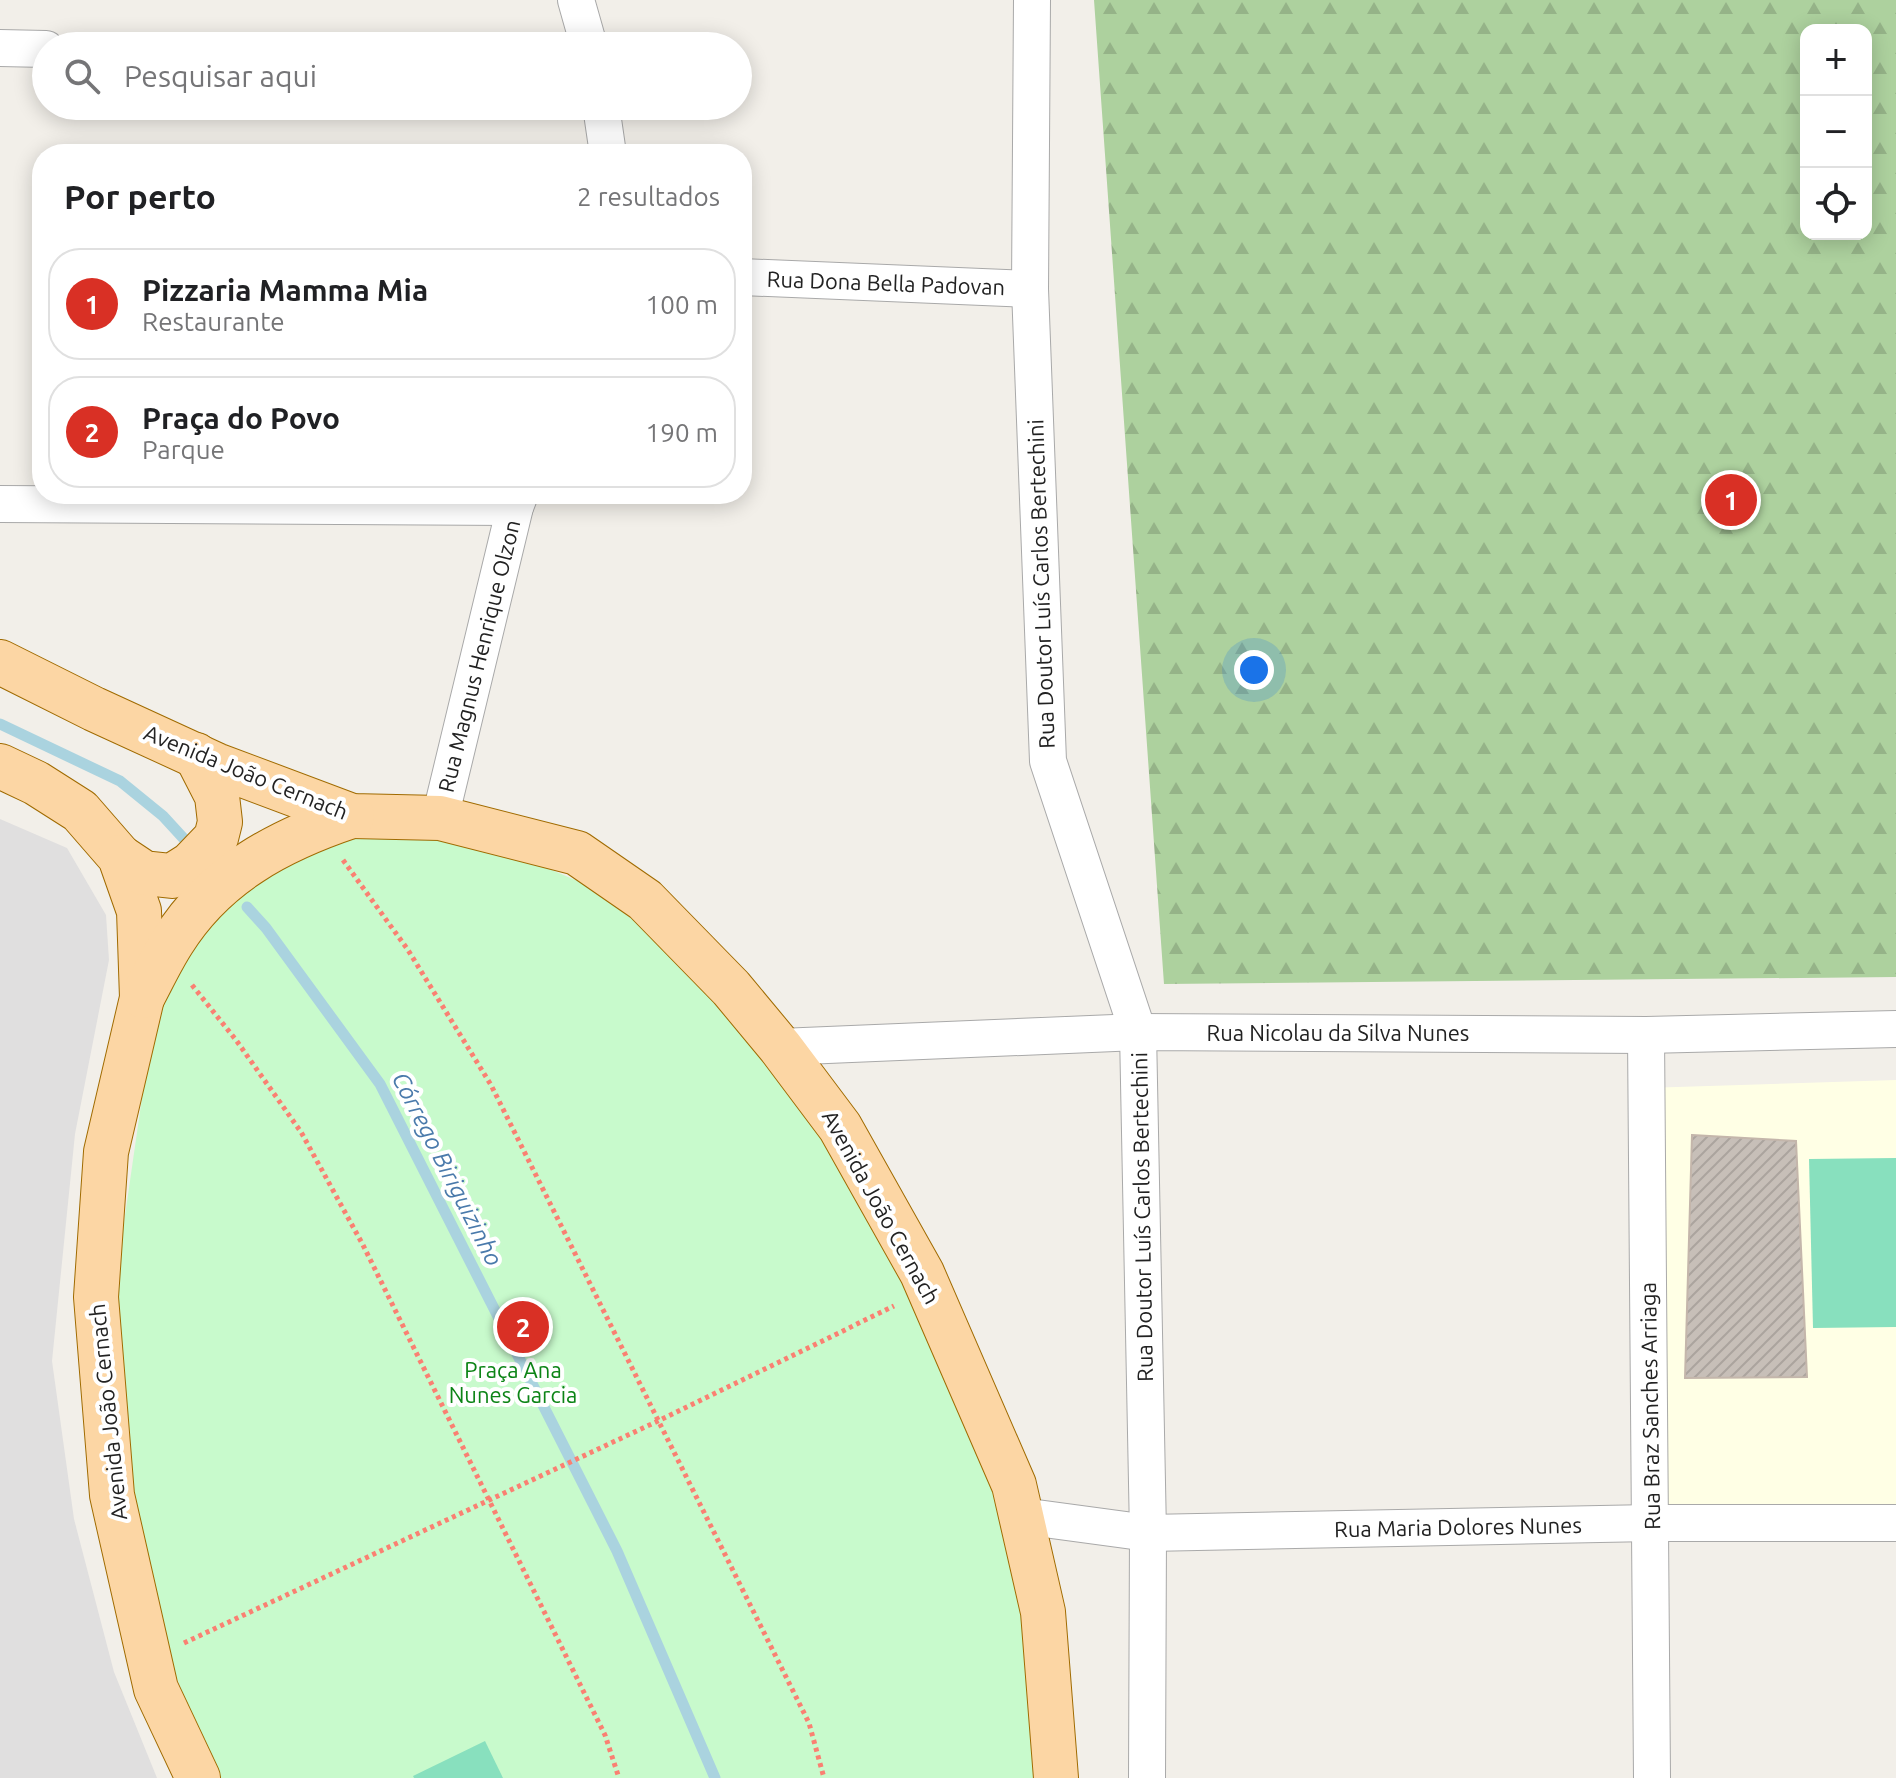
<!DOCTYPE html>
<html lang="pt">
<meta charset="utf-8">
<style>
:root{--surface:#fff;--page:#f6f6f6;--text:#202124;--muted:#757577;--line:#e0e0e0;--accent:#d93025}
body{margin:0;font-family:Ubuntu,sans-serif;background:var(--page);color:var(--text)}
.controls{position:absolute;right:24px;top:24px;display:grid;overflow:hidden;border-radius:16px;box-shadow:0 4px 20px #0003}
.controls button{width:72px;height:72px;display:grid;place-items:center;padding:0;border:0;border-bottom:2px solid var(--line);background:var(--surface);color:var(--text);font:40px sans-serif}
.you{position:absolute;left:1254px;top:670px;width:28px;height:28px;margin:-20px;border:6px solid #fff;border-radius:50%;background:#1a73e8;box-shadow:0 0 0 12px #1a73e833}
.badge{display:grid;place-items:center;width:52px;height:52px;border-radius:50%;background:var(--accent);color:#fff;font-size:26px;font-weight:700}
.pin{position:absolute;translate:-50% -50%;border:4px solid #fff;box-shadow:0 2px 8px #0006}
.list{margin:0;padding:0;list-style:none}
h2{display:flex;justify-content:space-between;align-items:center;height:104px;margin:0;padding:0 32px;font-size:34px}
h2 small{font-size:26px;font-weight:400;color:var(--muted)}
.list li{display:grid;grid-template-columns:52px 1fr auto;gap:24px;align-items:center;box-sizing:border-box;height:112px;margin:0 16px 16px;padding:0 16px;border:2px solid var(--line);border-radius:32px}
.list b{display:block;font-size:30px;white-space:nowrap}
.list p{margin:0;font-size:26px;white-space:nowrap;color:var(--muted)}
.list em{font-size:26px;font-style:normal;color:var(--muted)}
.icon{flex:none;width:44px;height:44px;fill:none;stroke:currentColor;stroke-width:2;stroke-linecap:round;stroke-linejoin:round}
.map{position:relative;flex:none;width:1896px;height:1778px;overflow:hidden}
.search{position:absolute;background:var(--surface);box-shadow:0 4px 20px #0003;left:32px;top:32px;width:720px;height:88px;display:flex;align-items:center;gap:20px;box-sizing:border-box;padding:0 28px;border-radius:44px;color:var(--muted);font-size:30px}
.panel{position:absolute;background:var(--surface);box-shadow:0 4px 20px #0003;left:32px;top:144px;width:720px;height:360px;border-radius:32px}
.map>svg:first-child{display:block}
</style>
<div class="map">
<svg width="1896" height="1778" viewBox="0 0 1896 1778">
<defs>
<pattern id="forest-firs" width="22" height="20" patternUnits="userSpaceOnUse" patternTransform="scale(2)"><rect width="22" height="20" fill="#add19e"/><path d="M5 1l3.5 6h-7zM16 11l3.5 6h-7z" fill="#95b388"/></pattern>
<pattern id="building-hatch" width="6" height="6" patternUnits="userSpaceOnUse" patternTransform="scale(2)"><rect width="6" height="6" fill="#c7bfb8"/><path d="M-1 1l2-2M0 6l6-6M5 7l2-2" fill="none" stroke="#aba49e"/></pattern>
</defs>
<rect width="100%" height="100%" fill="#f2efe9"/>
<path fill="#e0dfdf" d="M0 819 67 848 106 915 109 960 75 1134 52 1361 74 1519 114 1672 157 1778H0Z"/>
<path fill="#ffffe5" d="M1896 1080V1515L1645 1523V1088Z"/>
<path fill="url(#forest-firs)" fill-rule="evenodd" d="M1094 0H1896V977L1164 984ZM1806 30H1866V234H1806Z"/>
<path fill="#c8facc" d="M398 835 464 843 526 859 587 885 649 932 704 987 768 1063 831 1150 874 1218 960 1393 1024 1578 1044 1778H216L169 1658 146 1565 125 1447 117 1355 120 1250 145 1077 159 1014 174 970 242 881 334 839Z"/>
<g fill="#88e0be">
<path d="M1896 1158V1327L1813 1328 1809 1159Z"/>
<path d="M485 1741 503 1778H414L413 1776Z"/>
</g>
<g fill="none" stroke-linecap="round" stroke-linejoin="round">
<g stroke="#aad3df" stroke-width="11">
<path d="M0 724 120 781 163 816 185 840"/>
<path d="M247 907 266 928 380 1084 617 1551 715 1778"/>
</g>
</g>
<path fill="url(#building-hatch)" stroke="#c4b6ab" stroke-width="2" d="M1692 1135 1796 1141 1807 1377 1685 1378Z"/>
<g fill="none" stroke-linecap="round" stroke-linejoin="round">
<g stroke="#a9a9a9" stroke-width="38">
<g id="minor">
<path d="M576 0 589 46"/>
<path d="M1032 0 1030 289 1048 761 1138 1032 1148 1533 1147 1778"/>
<path d="M0 48 46 49"/>
<path d="M601 106 608 154"/>
<path d="M742 277 1030 289"/>
<path d="M0 504 515 507"/>
<path d="M440 818 515 507 520 494"/>
<path d="M1646 1035 1652 1778"/>
<path d="M780 1047 1138 1032 1646 1035 1896 1029"/>
<path d="M1022 1516 1148 1533 1651 1523H1896"/>
</g>
</g>
<g stroke="#a06b00" stroke-width="46">
<g id="major">
<path d="M0 662 94 709 216 765 352 816 440 818 577 853 645 900 731 988 780 1047 840 1127 922 1273 1014 1485 1043 1612 1056 1778"/>
<path d="M0 766 36 783 80 811 120 857 139 911 142 998 106 1152 96 1297 112 1495 156 1689 198 1778"/>
<path d="M120 857 144 873 172 876 191 864 216 838 220 822 217 796 196 755"/>
<path d="M143 996C153 977 162 958 173 941 215 874 280 840 352 816"/>
</g>
</g>
<g stroke="#fa8072" stroke-width="5" stroke-dasharray="4 4" stroke-linecap="butt">
<path d="M343 860 408 950 491 1085 809 1723 824 1778"/>
<path d="M192 985 236 1040 301 1132 363 1245 605 1735 619 1778"/>
<path d="M184 1643 658 1421 894 1306"/>
</g>
<use href="#minor" stroke="#fff" stroke-width="36"/>
<use href="#major" stroke="#fcd6a4" stroke-width="44"/>
</g>
<g text-anchor="middle" stroke-width="8" stroke-linejoin="round" paint-order="stroke">
<g font-size="22" fill="#222" stroke="#fff">
<text transform="translate(886 283) rotate(2)" y="8">Rua Dona Bella Padovan</text>
<text transform="translate(1041 584) rotate(-92)" y="8">Rua Doutor Luís Carlos Bertechini</text>
<text transform="translate(479 656) rotate(-76)" y="8">Rua Magnus Henrique Olzon</text>
<text transform="translate(246 772) rotate(22)" y="8">Avenida João Cernach</text>
<text x="1338" y="1041">Rua Nicolau da Silva Nunes</text>
<text transform="translate(881 1207) rotate(61)" y="8">Avenida João Cernach</text>
<text transform="translate(1142 1217) rotate(-91)" y="8">Rua Doutor Luís Carlos Bertechini</text>
<text transform="translate(1650 1406) rotate(-91)" y="8">Rua Braz Sanches Arriaga</text>
<text transform="translate(108 1412) rotate(-96)" y="8">Avenida João Cernach</text>
<text transform="translate(1458 1527) rotate(-1)" y="8">Rua Maria Dolores Nunes</text>
</g>
<g font-size="22" fill="#0c8416" stroke="#fff">
<text x="513" y="1378">Praça Ana<tspan x="513" dy="25">Nunes Garcia</tspan></text>
</g>
<g font-size="24" font-style="italic" fill="#4a7aab" stroke="#fff">
<text transform="translate(447 1169) rotate(63)" y="8">Córrego Biriguizinho</text>
</g>
</g>
</svg>
<div class="controls">
<button>+</button>
<button>−</button>
<button><svg class="icon" aria-label="locate" viewBox="0 0 24 24"><circle cx="12" cy="12" r="6"/><path d="M12 2v4M12 18v4M2 12h4M18 12h4"/></svg></button>
</div>
<div class="you"></div>
<div class="pin badge" style="left:1731px;top:500px">1</div>
<div class="pin badge" style="left:523px;top:1327px">2</div>
<div class="search"><svg class="icon" aria-label="search" viewBox="0 0 24 24"><circle cx="10" cy="10" r="6"/><path d="M15 15l6 6"/></svg>Pesquisar aqui</div>
<section class="panel">
<h2>Por perto<small>2 resultados</small></h2>
<ul class="list">
<li><span class="badge">1</span><div><b>Pizzaria Mamma Mia</b><p>Restaurante</p></div><em>100 m</em></li>
<li><span class="badge">2</span><div><b>Praça do Povo</b><p>Parque</p></div><em>190 m</em></li>
</ul>
</section>
</div>
